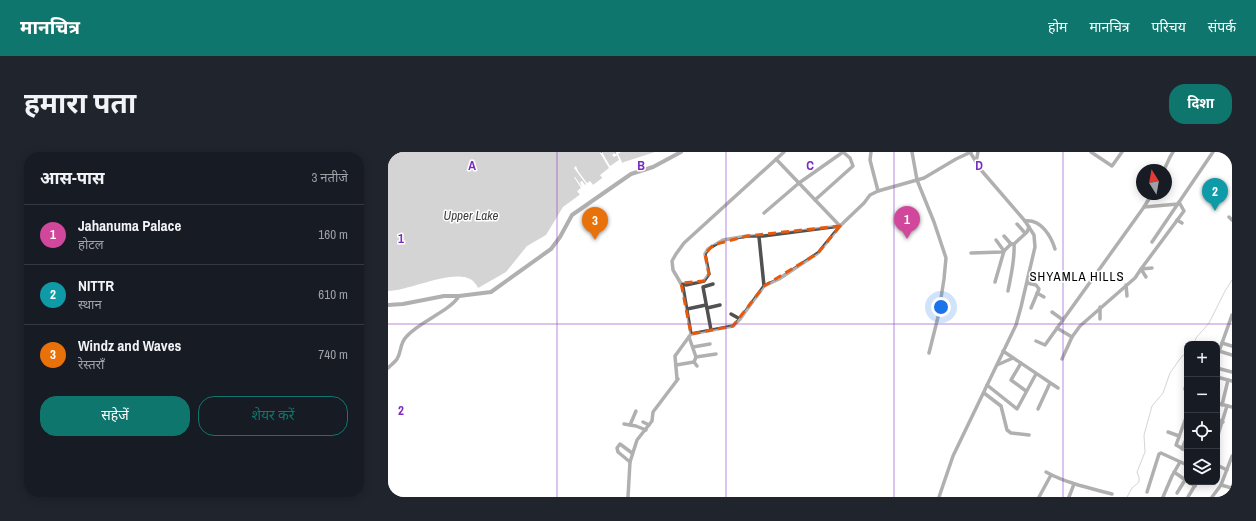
<!DOCTYPE html>
<html lang="hi">
<meta charset="utf-8">
<style>
:root{--surface:#171b24;--page:#20242c;--text:#f1f3f6;--muted:#9ea1a6;--line:#363941;--accent:#0f766e}
body{margin:0;font-family:"Archivo Narrow","Noto Sans Devanagari",sans-serif;background:var(--page);color:var(--text)}
.controls{position:absolute;right:12px;bottom:12px;display:grid;overflow:hidden;border-radius:8px;box-shadow:0 2px 10px #0003}
.controls button{width:36px;height:36px;display:grid;place-items:center;padding:0;border:0;border-bottom:1px solid var(--line);background:var(--surface);color:var(--text);font:20px sans-serif}
.compass{position:absolute;left:748px;top:12px;width:36px;height:36px;border-radius:50%;background:var(--surface);box-shadow:0 2px 10px #0003;rotate:349deg}
.you{position:absolute;left:553px;top:155px;width:14px;height:14px;margin:-10px;border:3px solid #fff;border-radius:50%;background:#1a73e8;box-shadow:0 0 0 6px #1a73e833}
.badge{display:grid;place-items:center;width:26px;height:26px;border-radius:50%;background:var(--accent);color:#fff;font-size:13px;font-weight:700}
.pin{position:absolute;translate:-50% -33px;filter:drop-shadow(0 1px 2px #0008)}
.pin::after{content:'';position:absolute;top:21px;width:14px;height:12px;background:inherit;clip-path:polygon(0 0,100% 0,50% 100%)}
.list{margin:0;padding:0;list-style:none}
h2{display:flex;justify-content:space-between;align-items:center;height:52px;margin:0;padding:0 16px;font-size:17px}
h2 small{font-size:13px;font-weight:400;color:var(--muted)}
.list li{display:grid;grid-template-columns:26px 1fr auto;gap:12px;align-items:center;box-sizing:border-box;height:60px;padding:0 16px;border-top:1px solid var(--line)}
.list b{display:block;font-size:15px;white-space:nowrap}
.list p{margin:0;font-size:13px;white-space:nowrap;color:var(--muted)}
.list em{font-size:13px;font-style:normal;color:var(--muted)}
.actions{display:flex;gap:8px;padding:12px 16px}
.actions a{flex:1;padding:9px 0;border:1px solid var(--accent);border-radius:16px;text-align:center;font-size:14px;color:var(--accent)}
.actions .main{background:var(--accent);color:#fff}
.icon{flex:none;width:22px;height:22px;fill:none;stroke:currentColor;stroke-width:2;stroke-linecap:round;stroke-linejoin:round}
.map{position:relative;flex:none;width:844px;height:345px;overflow:hidden;border-radius:16px}
header{display:flex;align-items:center;gap:24px;box-sizing:border-box;height:56px;padding:0 20px;background:var(--accent);color:#fff}
header strong{font-size:19px}
nav{display:flex;gap:22px;margin-inline-start:auto;font-size:14px}
.intro{display:flex;align-items:center;justify-content:space-between;box-sizing:border-box;height:96px;padding:0 24px}
h1{margin:0;font-size:28px}
.button{padding:10px 18px;border-radius:16px;background:var(--accent);color:#fff;font-size:14px;font-weight:700}
main{display:flex;gap:24px;padding:0 24px}
aside{flex:1;background:var(--surface);border-radius:16px;box-shadow:0 2px 10px #0003}
.map>svg:first-child{display:block}
</style>
<header>
<strong>मानचित्र</strong>
<nav><a>होम</a><a>मानचित्र</a><a>परिचय</a><a>संपर्क</a></nav>
</header>
<div class="intro"><h1>हमारा पता</h1><a class="button">दिशा</a></div>
<main>
<aside>
<h2>आस-पास<small>3 नतीजे</small></h2>
<ul class="list">
<li><span class="badge" style="background:#d1479c">1</span><div><b>Jahanuma Palace</b><p>होटल</p></div><em>160 m</em></li>
<li><span class="badge" style="background:#0f9aa8">2</span><div><b>NITTR</b><p>स्थान</p></div><em>610 m</em></li>
<li><span class="badge" style="background:#e8710a">3</span><div><b>Windz and Waves</b><p>रेस्तराँ</p></div><em>740 m</em></li>
</ul>
<div class="actions"><a class="main">सहेजें</a><a>शेयर करें</a></div>
</aside>
<div class="map">
<svg width="844" height="345" viewBox="0 0 844 345">
<rect width="100%" height="100%" fill="#fff"/>
<path fill="#9f9f9f" d="M0 0H267L236 10 175 55 158 83 139 94 118 120 90 136C89 133 86 130 84 128 66 116 21 139 0 139Z"/>
<g fill="#fff">
<path d="M214 0 222 14 231 8 229 3 226 5 224 3 228 0H233L230 2 235 12 215 27 212 23 221 16 212 1Z"/>
<path d="M188 14 190 19 199 31 202 29 206 34 193 44 189 39 193 36 186 25H187L194 35 192 30 194 29 197 33 198 32 186 16Z"/>
</g>
<g fill="none" stroke-linecap="round" stroke-linejoin="round">
<g stroke="#9f9f9f" stroke-width="1">
<path d="M806 192 808 186 821 171 837 139 844 128"/>
<path d="M739 345 744 336 751 330V325L749 320 757 300 756 283 764 254 775 241 782 221 794 204 799 201"/>
</g>
<g stroke="#404040" stroke-width="1" stroke-dasharray="5 4" stroke-linecap="butt">
<path d="M213 0 214 1"/>
<path d="M227 0 228 2"/>
</g>
<g stroke="#515151" stroke-width="3.5">
<path d="M483 0 482 8 490 39"/>
<path d="M524 0 529 28 546 70 558 106 556 127 550 165 541 201"/>
<path d="M703 0 724 14 734 0"/>
<path d="M388 7 452 74"/>
<path d="M588 10 590 0"/>
<path d="M776 18 782 5 785 0"/>
<path d="M756 55 790 52"/>
<path d="M376 61 411 31 455 0 462 6 465 14 427 48"/>
<path d="M841 65 844 68"/>
<path d="M789 68 794 71"/>
<path d="M637 69C653 67 663 84 667 97"/>
<path d="M629 72 637 81"/>
<path d="M616 84 623 92"/>
<path d="M371 85 376 134"/>
<path d="M764 90 825 0"/>
<path d="M583 101 614 100 616 99 608 88"/>
<path d="M758 125 753 117 764 116"/>
<path d="M607 130 616 99 623 92H626L639 80 641 75"/>
<path d="M293 131 298 133 316 129 321 122 317 102 320 97 335 88 359 84H375L452 74"/>
<path d="M639 131 648 133 651 137 643 156"/>
<path d="M738 133 739 144"/>
<path d="M620 139C623 123 627 108 626 92"/>
<path d="M649 141 656 145"/>
<path d="M712 155V167"/>
<path d="M319 156 332 153"/>
<path d="M299 157 318 153"/>
<path d="M664 160 675 168"/>
<path d="M343 162 352 167"/>
<path d="M669 176 684 185"/>
<path d="M323 178 315 135 325 132"/>
<path d="M303 182 295 135 285 118 284 109 288 102 296 91 396 0"/>
<path d="M301 185 308 205 306 210"/>
<path d="M648 189 657 193 756 55 764 42"/>
<path d="M834 191 844 194"/>
<path d="M305 195 322 192"/>
<path d="M615 199 670 236"/>
<path d="M831 199 844 203"/>
<path d="M308 205 328 202"/>
<path d="M829 205 844 163"/>
<path d="M674 207 684 185 692 174 747 126 753 117 796 59 791 50"/>
<path d="M633 211 623 228 638 239"/>
<path d="M288 213 306 210 309 214"/>
<path d="M609 213 625 206"/>
<path d="M0 216C3 213 7 210 9 207 14 199 11 192 19 184 32 169 61 160 71 144"/>
<path d="M829 216 844 220"/>
<path d="M829 225 844 229"/>
<path d="M799 230 797 237 799 238"/>
<path d="M599 233 629 257 648 222"/>
<path d="M596 241 613 254 619 278 623 281 641 283"/>
<path d="M829 251 844 255"/>
<path d="M834 253 840 228"/>
<path d="M650 257 662 231"/>
<path d="M799 263 788 293 799 299"/>
<path d="M829 267 835 270"/>
<path d="M255 270 261 273"/>
<path d="M236 272 248 274 258 278"/>
<path d="M242 273 248 259"/>
<path d="M780 280 791 284"/>
<path d="M829 286 839 254"/>
<path d="M794 297 799 285"/>
<path d="M242 310 230 300 229 296 232 292 244 301"/>
<path d="M829 313 839 318"/>
<path d="M658 320C678 331 701 336 724 342"/>
<path d="M786 320 799 329"/>
<path d="M801 330 807 334"/>
<path d="M833 333 844 336"/>
<path d="M759 340 771 302 773 301 799 313"/>
<path d="M789 341 797 328"/>
<path d="M240 345 242 310 249 288 264 269 265 260 290 227H289L287 204 303 182 345 174 352 167 376 134 391 127 430 101 452 74 476 51 482 43 490 39 536 26 568 7 583 0"/>
<path d="M551 345 565 304 628 173 633 155 647 95 646 83 637 69 593 18 582 0"/>
<path d="M651 345 663 323"/>
<path d="M681 345 686 332"/>
<path d="M775 345 784 324 792 310"/>
<path d="M800 345 809 330"/>
<path d="M824 345 833 333 844 304"/>
</g>
<path stroke="#515151" stroke-width="4" d="M0 153 15 152 56 144H71L103 140 163 97 172 85 184 63 243 22 265 15 293 0"/>
</g>
<path d="M0 0H844V345H0ZM452 74 430 101 376 134 345 174 303 182 293 131 316 129 321 122 317 102 325 93 359 84Z" fill="#fff" fill-opacity=".55" fill-rule="evenodd"/>
<path fill="none" stroke="#e8590c" stroke-width="3" stroke-dasharray="8 5" stroke-linejoin="round" d="M452 74 430 101 376 134 345 174 303 182 293 131 316 129 321 122 317 102 325 93 359 84Z"/>
<path fill="none" stroke="#7b2cbf" stroke-width="1" stroke-opacity="0.55" d="M169 0V345M338 0V345M506 0V345M675 0V345M0 172H844"/>
<g text-anchor="middle" stroke-width="3" stroke-linejoin="round" paint-order="stroke">
<g font-size="13" font-style="italic" fill="#404040" stroke="#fff">
<text x="83" y="68">Upper Lake</text>
</g>
<g font-size="13" letter-spacing="1" fill="#000" stroke="#fff">
<text x="689" y="129">SHYAMLA HILLS</text>
</g>
</g>
<g font-size="13" text-anchor="middle" font-weight="bold" fill="#7b2cbf" stroke="#fff" stroke-width="3" stroke-linejoin="round" paint-order="stroke">
<text x="84" y="18">A</text>
<text x="253" y="18">B</text>
<text x="422" y="18">C</text>
<text x="591" y="18">D</text>
<text x="13" y="91">1</text>
<text x="13" y="263">2</text>
</g>
</svg>
<div class="controls">
<button>+</button>
<button>−</button>
<button><svg class="icon" aria-label="locate" viewBox="0 0 24 24"><circle cx="12" cy="12" r="6"/><path d="M12 2v4M12 18v4M2 12h4M18 12h4"/></svg></button>
<button><svg class="icon" aria-label="layers" viewBox="0 0 24 24"><path d="M12 4l9 5-9 5-9-5zM3 14l9 5 9-5"/></svg></button>
</div>
<svg class="compass" viewBox="-18 -18 36 36"><path d="M0-13l5 13h-10z" fill="#e53935"/><path d="M0 13l5-13h-10z" fill="#9ea1a6"/></svg>
<div class="you"></div>
<div class="pin badge" style="left:519px;top:87px;background:#d1479c">1</div>
<div class="pin badge" style="left:827px;top:59px;background:#0f9aa8">2</div>
<div class="pin badge" style="left:207px;top:88px;background:#e8710a">3</div>
</div>
</main>
